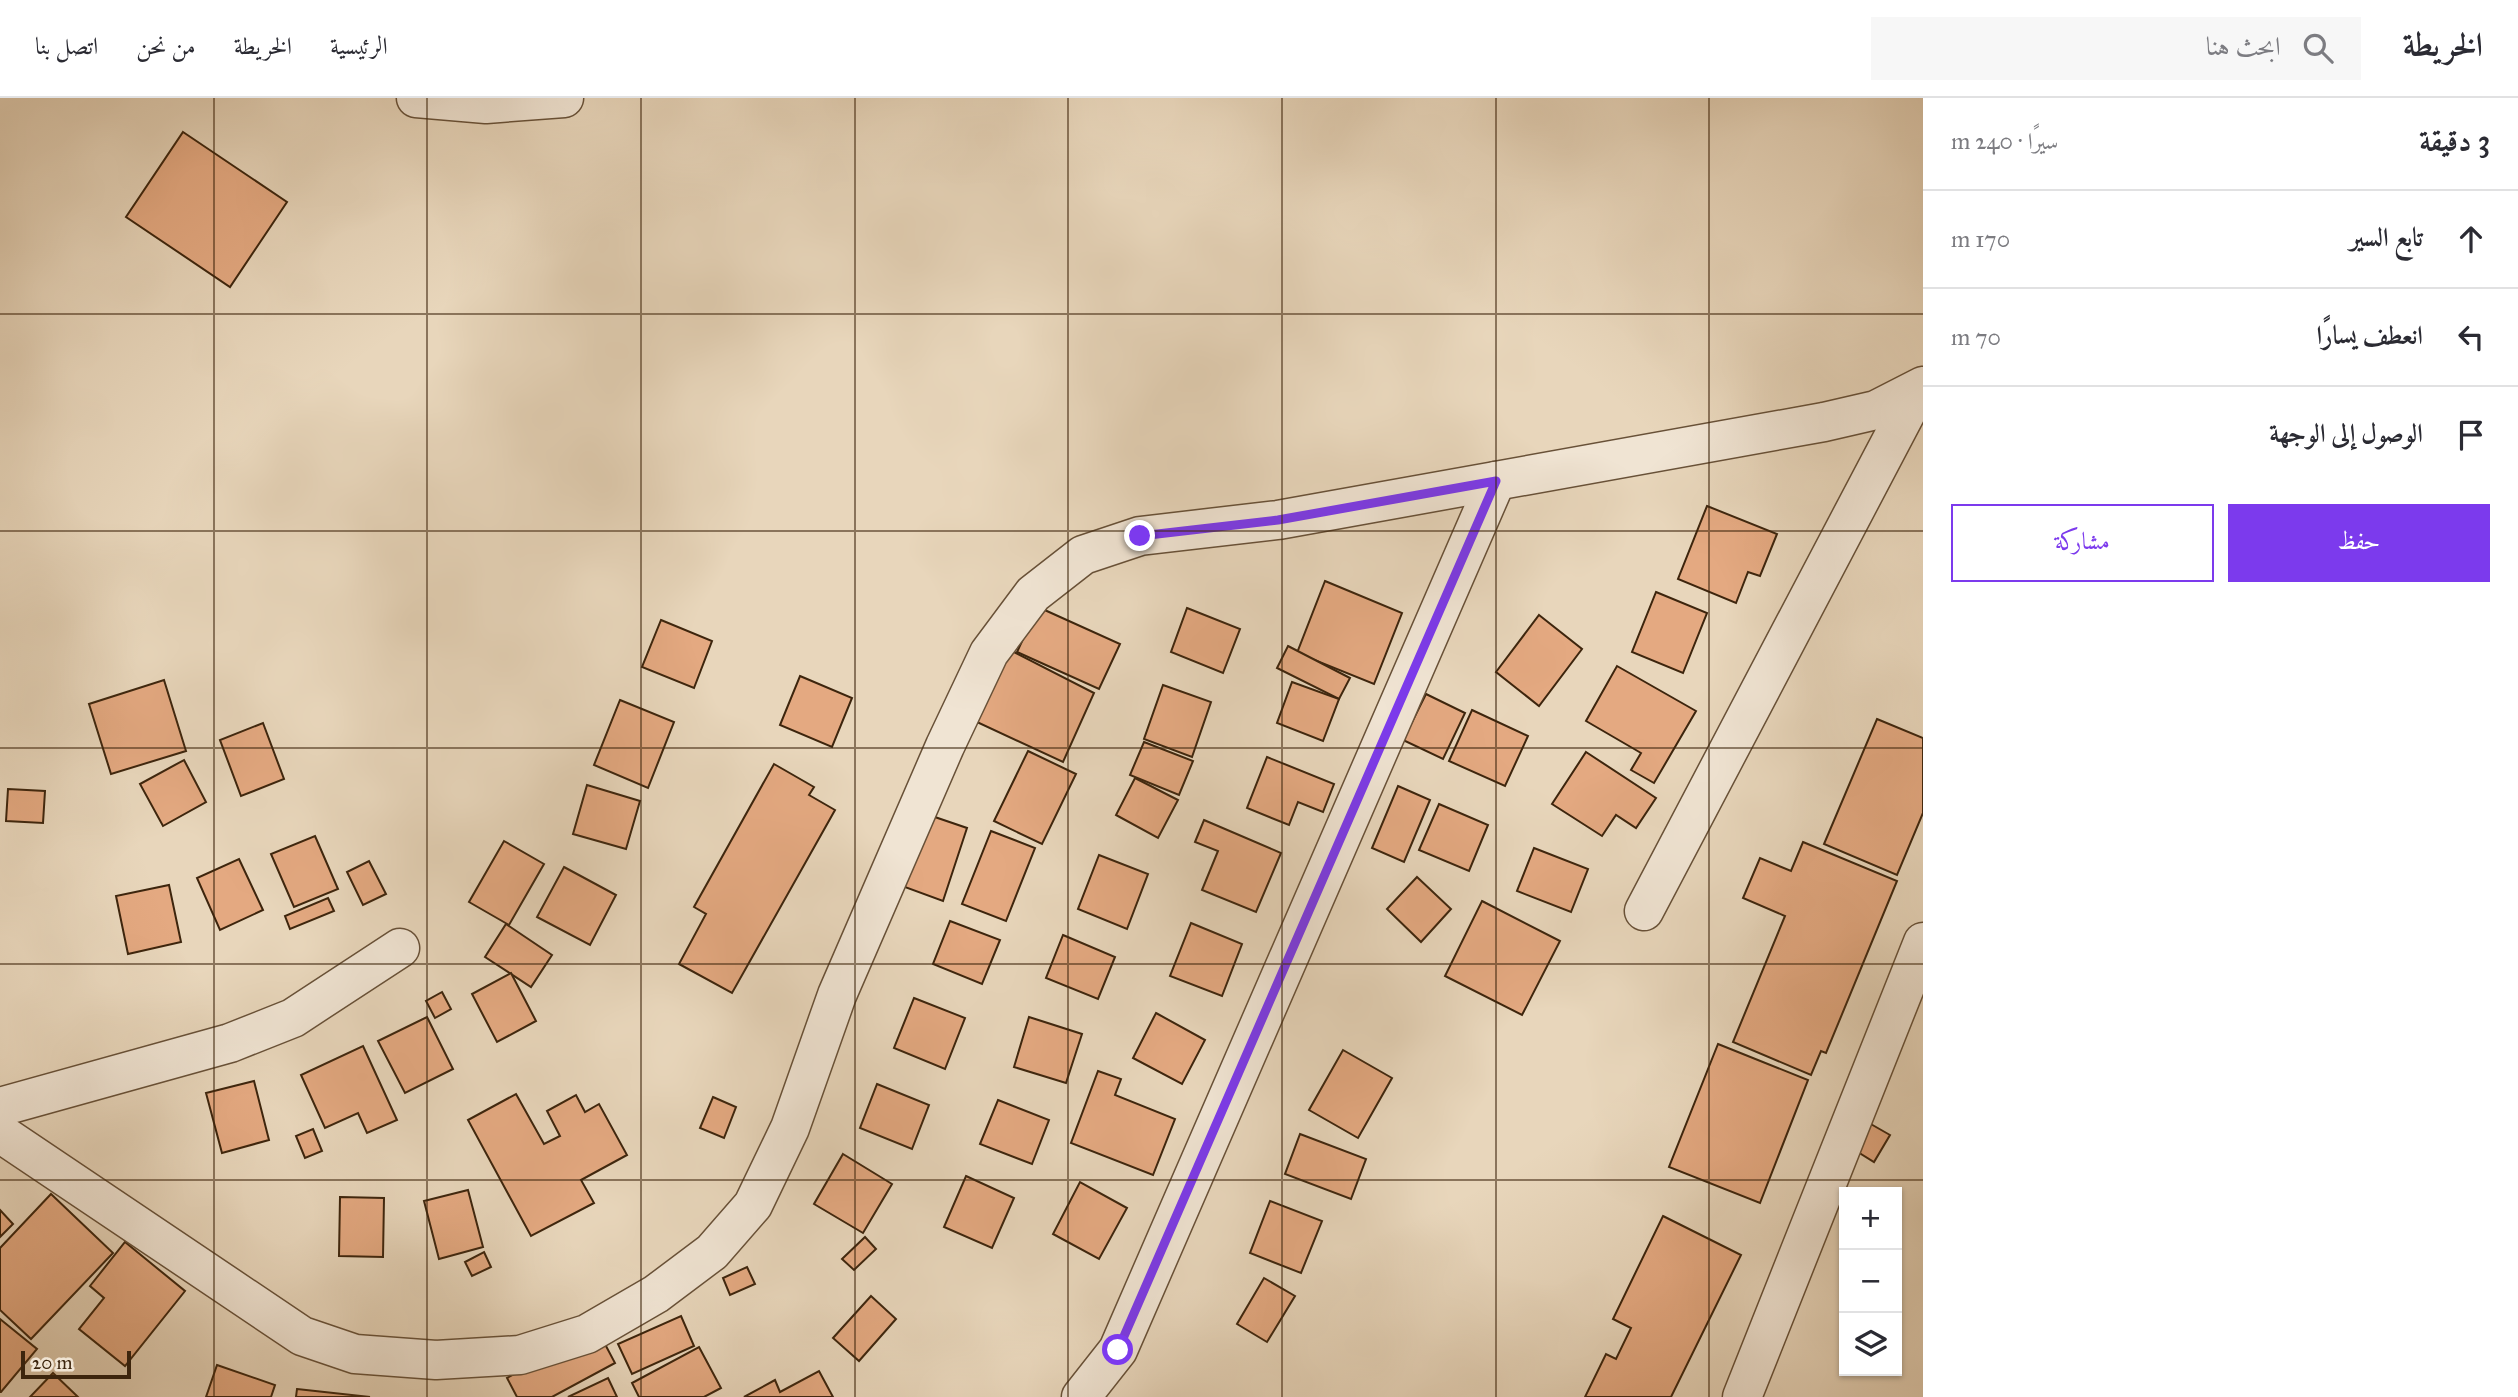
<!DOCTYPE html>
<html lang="ar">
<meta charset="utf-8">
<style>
:root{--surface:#fff;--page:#f7f7f7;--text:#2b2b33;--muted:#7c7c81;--line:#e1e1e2;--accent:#7c3aed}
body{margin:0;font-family:"IM FELL Great Primer",Amiri,serif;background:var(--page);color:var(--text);direction:rtl}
.controls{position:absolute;right:21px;bottom:21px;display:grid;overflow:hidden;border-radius:0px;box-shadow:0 2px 5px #0004}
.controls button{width:63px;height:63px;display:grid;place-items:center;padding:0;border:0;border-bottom:2px solid var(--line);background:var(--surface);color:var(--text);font:35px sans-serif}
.scale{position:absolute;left:21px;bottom:18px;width:110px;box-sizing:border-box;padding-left:7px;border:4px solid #3d250d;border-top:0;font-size:19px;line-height:24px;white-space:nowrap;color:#3d250d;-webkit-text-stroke:5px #f0e4d3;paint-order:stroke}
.stop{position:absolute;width:21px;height:21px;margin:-16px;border:5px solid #7c3aed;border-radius:50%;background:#fff}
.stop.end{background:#7c3aed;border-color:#fff;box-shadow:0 2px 7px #0008}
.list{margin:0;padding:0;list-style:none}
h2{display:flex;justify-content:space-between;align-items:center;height:91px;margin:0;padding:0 28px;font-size:30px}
h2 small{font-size:23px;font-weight:400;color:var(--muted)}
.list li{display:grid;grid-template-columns:46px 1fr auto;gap:21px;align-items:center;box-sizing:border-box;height:98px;padding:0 28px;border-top:2px solid var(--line)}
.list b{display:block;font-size:26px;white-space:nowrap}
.list em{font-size:23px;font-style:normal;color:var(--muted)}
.actions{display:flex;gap:14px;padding:21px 28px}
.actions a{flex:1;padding:16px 0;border:2px solid var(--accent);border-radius:0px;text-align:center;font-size:24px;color:var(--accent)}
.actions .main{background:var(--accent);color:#fff}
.icon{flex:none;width:38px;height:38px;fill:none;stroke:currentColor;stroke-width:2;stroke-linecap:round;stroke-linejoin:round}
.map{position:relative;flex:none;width:1923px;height:1299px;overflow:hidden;direction:ltr}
header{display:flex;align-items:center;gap:42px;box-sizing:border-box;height:98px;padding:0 35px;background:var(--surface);border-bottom:2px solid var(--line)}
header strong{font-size:33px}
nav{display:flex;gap:38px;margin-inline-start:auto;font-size:24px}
.search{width:490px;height:63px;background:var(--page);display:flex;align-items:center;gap:18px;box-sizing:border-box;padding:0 24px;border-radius:0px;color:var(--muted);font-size:26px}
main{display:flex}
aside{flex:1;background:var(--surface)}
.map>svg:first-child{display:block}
</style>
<header>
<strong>الخريطة</strong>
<div class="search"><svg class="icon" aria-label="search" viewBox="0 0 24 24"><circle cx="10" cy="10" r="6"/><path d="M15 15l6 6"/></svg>ابحث هنا</div>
<nav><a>الرئيسية</a><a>الخريطة</a><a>من نحن</a><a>اتصل بنا</a></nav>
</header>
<main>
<aside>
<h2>3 دقيقة<small>سيرًا · 240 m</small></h2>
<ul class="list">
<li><svg class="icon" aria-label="ahead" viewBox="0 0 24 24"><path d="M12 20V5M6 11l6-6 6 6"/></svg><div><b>تابع السير</b></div><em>170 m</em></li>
<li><svg class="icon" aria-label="left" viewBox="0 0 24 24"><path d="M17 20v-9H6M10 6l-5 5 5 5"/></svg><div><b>انعطف يسارًا</b></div><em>70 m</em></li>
<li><svg class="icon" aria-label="arrive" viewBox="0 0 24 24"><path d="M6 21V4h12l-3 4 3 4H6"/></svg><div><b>الوصول إلى الوجهة</b></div></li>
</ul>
<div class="actions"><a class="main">حفظ</a><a>مشاركة</a></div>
</aside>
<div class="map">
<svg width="1923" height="1299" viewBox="0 0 1923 1299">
<rect width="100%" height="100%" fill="#e8d6bb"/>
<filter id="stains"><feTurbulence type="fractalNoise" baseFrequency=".00286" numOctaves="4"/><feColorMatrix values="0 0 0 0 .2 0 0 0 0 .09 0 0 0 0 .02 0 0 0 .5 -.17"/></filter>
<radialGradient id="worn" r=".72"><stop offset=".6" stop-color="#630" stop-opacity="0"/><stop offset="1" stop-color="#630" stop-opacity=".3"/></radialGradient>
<g fill="#e4a981" stroke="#3d250d" stroke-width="2">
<path d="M183 34 287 104 230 189 126 119Z"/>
<path d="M1707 408 1777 436 1760 478 1748 474 1736 505 1678 481Z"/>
<path d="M1325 483 1402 515 1374 586 1297 555Z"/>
<path d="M1656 494 1707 515 1683 575 1632 554Z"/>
<path d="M1038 509 1120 546 1099 591 1017 554Z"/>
<path d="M1187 510 1240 531 1223 575 1171 554Z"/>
<path d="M1539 517 1582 551 1539 608 1496 574Z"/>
<path d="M661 522 712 543 694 590 642 569Z"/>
<path d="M998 546 1094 595 1063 664 964 618Z"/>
<path d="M1288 548 1350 580 1339 601 1277 570Z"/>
<path d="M1617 568 1696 613 1654 685 1631 672 1641 655 1586 623Z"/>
<path d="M800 578 852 600 832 649 780 627Z"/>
<path d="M164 582 186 653 111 676 89 606Z"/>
<path d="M1292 584 1339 601 1323 643 1277 625Z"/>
<path d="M1163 587 1211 604 1192 659 1144 641Z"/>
<path d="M1426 596 1465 615 1443 661 1403 642Z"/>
<path d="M620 602 674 624 648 690 594 667Z"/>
<path d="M1472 612 1528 638 1505 688 1449 663Z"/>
<path d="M1877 621 1923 640V715L1897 777 1824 746Z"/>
<path d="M263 625 284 681 241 698 220 642Z"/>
<path d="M1144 644 1193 663 1179 697 1130 677Z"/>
<path d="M1028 653 1076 676 1042 746 994 723Z"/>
<path d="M1586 654 1656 700 1636 730 1616 717 1602 738 1552 706Z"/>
<path d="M1267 659 1334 686 1323 714 1298 704 1289 727 1247 710Z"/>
<path d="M184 662 206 704 163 728 140 686Z"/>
<path d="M774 666 814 689 809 697 835 712 732 895 679 866 706 816 694 809Z"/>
<path d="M1135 680 1178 702 1158 740 1116 717Z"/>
<path d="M587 687 640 703 626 751 573 736Z"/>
<path d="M1398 688 1430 702 1404 764 1372 750Z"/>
<path d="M8 691 45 693 43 725 6 723Z"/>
<path d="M1439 706 1488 727 1469 773 1419 752Z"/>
<path d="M926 716 967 730 943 803 902 788Z"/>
<path d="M1204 722 1281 755 1256 814 1202 792 1218 753 1195 744Z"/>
<path d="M991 733 1035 750 1006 823 962 806Z"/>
<path d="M315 738 338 791 294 809 271 756Z"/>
<path d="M504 743 544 766 509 827 469 804Z"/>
<path d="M1803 744 1897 783 1826 955 1821 953 1811 977 1733 944 1785 818 1743 800 1760 760 1791 773Z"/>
<path d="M1534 750 1588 771 1571 814 1517 793Z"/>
<path d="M1099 757 1148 776 1127 831 1078 811Z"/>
<path d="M239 761 263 812 220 832 197 780Z"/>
<path d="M369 763 386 796 363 807 347 774Z"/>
<path d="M564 769 616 797 590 847 537 819Z"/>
<path d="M1417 779 1451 811 1421 844 1387 811Z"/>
<path d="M169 787 181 844 128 856 116 798Z"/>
<path d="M328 800 334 813 290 831 285 818Z"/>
<path d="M1482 803 1560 843 1522 917 1445 878Z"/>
<path d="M950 823 1000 842 982 886 933 866Z"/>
<path d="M1191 825 1242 846 1222 898 1170 878Z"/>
<path d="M506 826 552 857 531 889 485 859Z"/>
<path d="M1063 837 1115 859 1098 901 1046 880Z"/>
<path d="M511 875 536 923 497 944 472 896Z"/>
<path d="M442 894 451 911 435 920 426 903Z"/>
<path d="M914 900 965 920 945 971 894 950Z"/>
<path d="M1156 915 1205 942 1182 986 1133 960Z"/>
<path d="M427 919 453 971 405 995 378 943Z"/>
<path d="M1029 919 1082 936 1066 985 1014 969Z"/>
<path d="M1718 946 1808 982 1760 1105 1669 1069Z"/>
<path d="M363 948 397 1022 367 1035 358 1015 325 1030 301 977Z"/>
<path d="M1343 952 1392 980 1358 1040 1309 1012Z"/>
<path d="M1098 973 1121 981 1115 997 1175 1021 1153 1077 1071 1045Z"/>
<path d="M254 983 269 1042 222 1055 206 995Z"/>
<path d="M877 986 929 1007 912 1051 860 1030Z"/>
<path d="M516 996 544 1046 560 1038 547 1013 576 997 585 1014 599 1006 627 1057 581 1082 594 1105 531 1138 468 1022Z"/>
<path d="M713 999 736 1009 724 1040 700 1030Z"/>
<path d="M998 1002 1049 1022 1032 1066 980 1046Z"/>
<path d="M1869 1025 1890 1037 1874 1064 1853 1051Z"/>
<path d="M313 1031 322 1053 305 1060 296 1038Z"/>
<path d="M1300 1036 1366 1061 1351 1101 1285 1076Z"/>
<path d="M843 1056 892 1086 863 1135 814 1106Z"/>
<path d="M966 1078 1014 1100 992 1150 944 1129Z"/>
<path d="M1080 1084 1127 1110 1099 1161 1053 1136Z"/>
<path d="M468 1092 483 1149 439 1161 424 1103Z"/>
<path d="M51 1096 113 1155 31 1241 0 1212V1150Z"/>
<path d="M340 1099 384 1100 383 1159 339 1158Z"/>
<path d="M1270 1103 1322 1123 1301 1175 1250 1155Z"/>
<path d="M0 1112 13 1126 0 1139Z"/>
<path d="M1663 1118 1741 1157 1671 1299H1585L1606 1256 1616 1261 1631 1230 1613 1221Z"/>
<path d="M865 1139 876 1151 854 1172 842 1161Z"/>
<path d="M125 1144 185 1193 125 1268 79 1231 104 1200 90 1188Z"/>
<path d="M484 1154 491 1169 472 1178 465 1164Z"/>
<path d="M747 1169 755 1186 730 1197 723 1180Z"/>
<path d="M1264 1180 1295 1198 1267 1244 1237 1226Z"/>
<path d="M871 1198 896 1221 859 1263 833 1240Z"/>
<path d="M681 1218 694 1248 632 1276 618 1246Z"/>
<path d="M0 1221 37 1251 1 1294H0Z"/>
<path d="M597 1231 615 1265 552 1299H517L507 1280Z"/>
<path d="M699 1249 721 1290 704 1299H639L632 1285Z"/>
<path d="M217 1267 275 1287 271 1299H206Z"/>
<path d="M819 1273 833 1299H744L775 1282 780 1294Z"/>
<path d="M53 1275 78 1299H30Z"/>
<path d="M608 1280 617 1299H568Z"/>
<path d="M297 1291 370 1299H296Z"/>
</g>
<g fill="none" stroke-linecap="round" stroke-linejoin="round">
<g stroke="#685138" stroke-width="41">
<g id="minor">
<path d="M416 0 486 6 564 0"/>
<path d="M1644 813 1918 292"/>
<path d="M0 1009 230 945 293 920 400 850"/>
<path d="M0 1035 302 1238 355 1256 436 1262 520 1257 587 1236 656 1196 712 1154 753 1107 790 1030 837 897 945 648 989 555 1033 496 1083 457 1140 438 1278 422 1824 324 1876 312 1923 288"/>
<path d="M1081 1299 1118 1252 1496 383"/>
<path d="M1742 1299 1923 844"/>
</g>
</g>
<use href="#minor" stroke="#f0e4d3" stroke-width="38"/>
</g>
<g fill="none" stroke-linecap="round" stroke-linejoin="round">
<path stroke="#7c3aed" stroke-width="9" d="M1118 1252 1496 383 1278 422 1140 438"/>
</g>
<path fill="none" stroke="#3d250d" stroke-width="2" stroke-opacity="0.55" d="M214 0V1299M427 0V1299M641 0V1299M855 0V1299M1068 0V1299M1282 0V1299M1496 0V1299M1709 0V1299M0 216H1923M0 433H1923M0 650H1923M0 866H1923M0 1082H1923"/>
<rect width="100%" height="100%" filter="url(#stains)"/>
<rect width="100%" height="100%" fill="url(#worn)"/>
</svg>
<div class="controls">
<button>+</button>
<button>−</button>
<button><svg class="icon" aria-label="layers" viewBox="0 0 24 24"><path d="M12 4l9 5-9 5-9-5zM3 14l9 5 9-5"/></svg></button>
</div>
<div class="scale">20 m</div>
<div class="stop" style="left:1118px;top:1252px"></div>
<div class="stop end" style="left:1140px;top:438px"></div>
</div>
</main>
